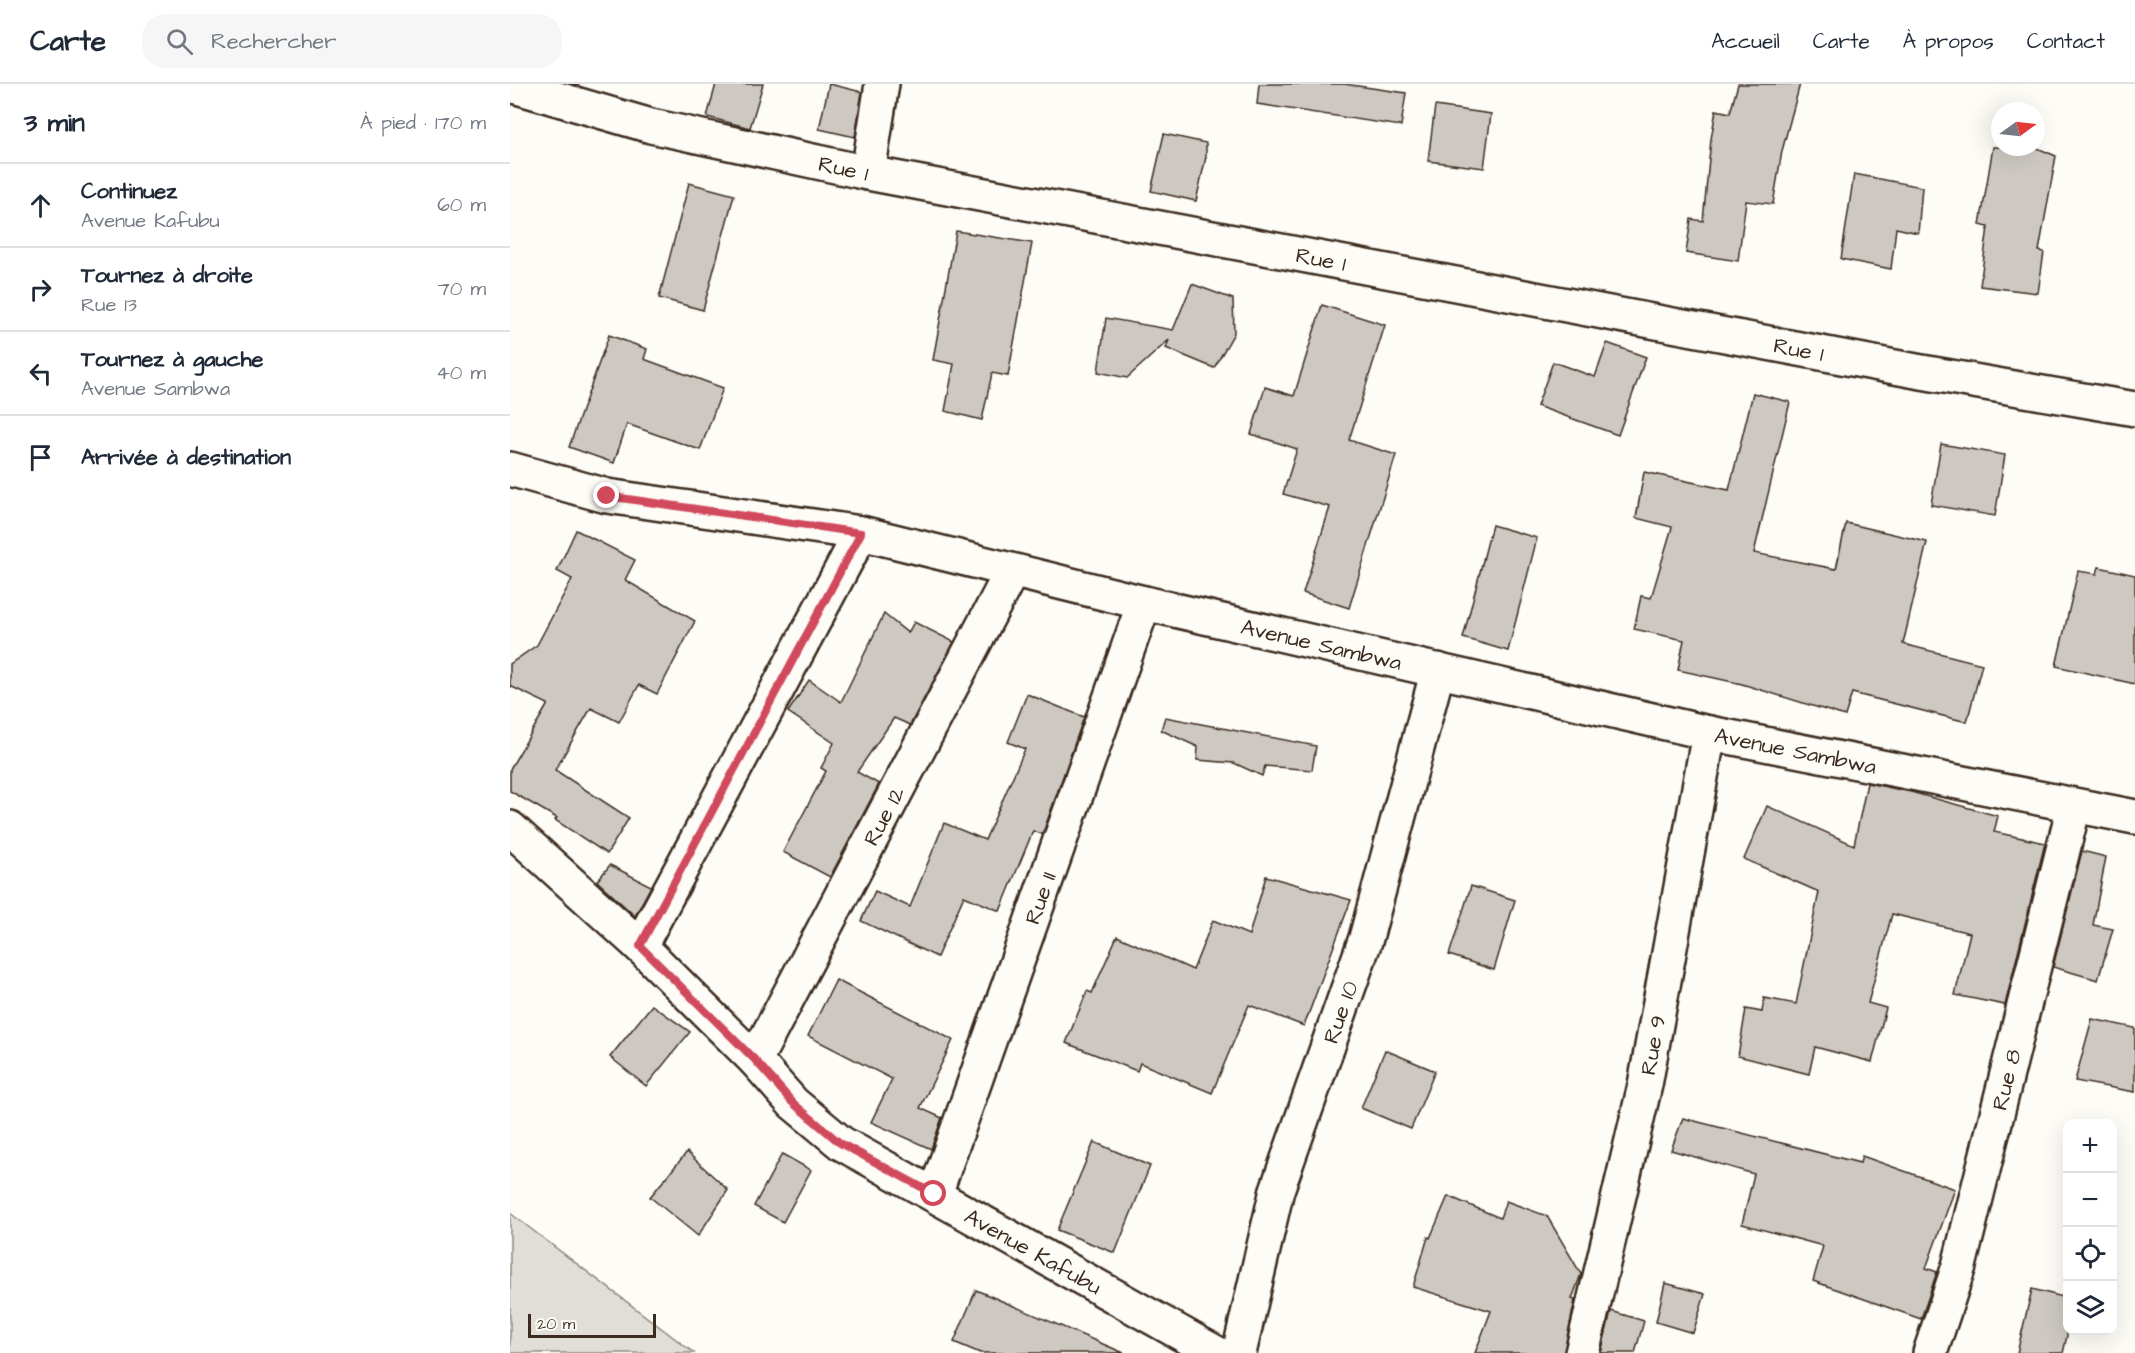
<!DOCTYPE html>
<html lang="fr">
<meta charset="utf-8">
<style>
:root{--surface:#fff;--page:#f6f6f7;--text:#1f2937;--muted:#747a83;--line:#e0e1e3}
body{margin:0;font-family:"Architects Daughter",sans-serif;background:var(--page);color:var(--text)}
.controls{position:absolute;right:18px;bottom:18px;display:grid;overflow:hidden;border-radius:12px;box-shadow:0 6px 24px #0002}
.controls button{width:54px;height:54px;display:grid;place-items:center;padding:0;border:0;border-bottom:2px solid var(--line);background:var(--surface);color:var(--text);font:30px sans-serif}
.compass{position:absolute;left:1481px;top:18px;width:54px;height:54px;border-radius:50%;background:var(--surface);box-shadow:0 6px 24px #0002;rotate:75deg}
.scale{position:absolute;left:18px;bottom:15px;width:128px;box-sizing:border-box;padding-left:6px;border:3px solid #3b2a1e;border-top:0;font-size:16px;line-height:21px;white-space:nowrap;color:#3b2a1e;-webkit-text-stroke:4px #fdfcf7;paint-order:stroke}
.stop{position:absolute;width:18px;height:18px;margin:-14px;border:4px solid #d1495b;border-radius:50%;background:#fff}
.stop.end{background:#d1495b;border-color:#fff;box-shadow:0 2px 6px #0008}
.list{margin:0;padding:0;list-style:none}
h2{display:flex;justify-content:space-between;align-items:center;height:78px;margin:0;padding:0 24px;font-size:26px}
h2 small{font-size:20px;font-weight:400;color:var(--muted)}
.list li{display:grid;grid-template-columns:39px 1fr auto;gap:18px;align-items:center;box-sizing:border-box;height:84px;padding:0 24px;border-top:2px solid var(--line)}
.list b{display:block;font-size:22px;white-space:nowrap}
.list p{margin:0;font-size:20px;white-space:nowrap;color:var(--muted)}
.list em{font-size:20px;font-style:normal;color:var(--muted)}
.icon{flex:none;width:33px;height:33px;fill:none;stroke:currentColor;stroke-width:2;stroke-linecap:round;stroke-linejoin:round}
.map{position:relative;flex:none;width:1625px;height:1269px;overflow:hidden}
header{display:flex;align-items:center;gap:36px;box-sizing:border-box;height:84px;padding:0 30px;background:var(--surface);border-bottom:2px solid var(--line)}
header strong{font-size:28px}
nav{display:flex;gap:33px;margin-inline-start:auto;font-size:21px}
.search{width:420px;height:54px;background:var(--page);display:flex;align-items:center;gap:15px;box-sizing:border-box;padding:0 21px;border-radius:24px;color:var(--muted);font-size:22px}
main{display:flex}
aside{flex:1;background:var(--surface)}
.map>svg:first-child{display:block}
</style>
<header>
<strong>Carte</strong>
<div class="search"><svg class="icon" aria-label="search" viewBox="0 0 24 24"><circle cx="10" cy="10" r="6"/><path d="M15 15l6 6"/></svg>Rechercher</div>
<nav><a>Accueil</a><a>Carte</a><a>À propos</a><a>Contact</a></nav>
</header>
<main>
<aside>
<h2>3 min<small>À pied · 170 m</small></h2>
<ul class="list">
<li><svg class="icon" aria-label="ahead" viewBox="0 0 24 24"><path d="M12 20V5M6 11l6-6 6 6"/></svg><div><b>Continuez</b><p>Avenue Kafubu</p></div><em>60 m</em></li>
<li><svg class="icon" aria-label="right" viewBox="0 0 24 24"><path d="M7 20v-9h11M14 6l5 5-5 5"/></svg><div><b>Tournez à droite</b><p>Rue 13</p></div><em>70 m</em></li>
<li><svg class="icon" aria-label="left" viewBox="0 0 24 24"><path d="M17 20v-9H6M10 6l-5 5 5 5"/></svg><div><b>Tournez à gauche</b><p>Avenue Sambwa</p></div><em>40 m</em></li>
<li><svg class="icon" aria-label="arrive" viewBox="0 0 24 24"><path d="M6 21V4h12l-3 4 3 4H6"/></svg><div><b>Arrivée à destination</b></div></li>
</ul>
</aside>
<div class="map">
<svg width="1625" height="1269" viewBox="0 0 1625 1269">
<rect width="100%" height="100%" fill="#fdfcf7"/>
<filter id="ink" filterUnits="userSpaceOnUse"><feTurbulence type="fractalNoise" baseFrequency=".0167" numOctaves="2"/><feDisplacementMap in="SourceGraphic" scale="12" xChannelSelector="R" yChannelSelector="G"/><feConvolveMatrix kernelMatrix="1 2 1 2 8 2 1 2 1" color-interpolation-filters="sRGB"/></filter>
<g filter="url(#ink)">
<path fill="#e1ded7" stroke="#8e847a" stroke-width="1.5" d="M0 1129 184 1269H0Z"/>
<g fill="#cdc8c2" stroke="#3b2a1e" stroke-width="1.5">
<path d="M206 0H253L240 44 197 33Z"/>
<path d="M319 0 352 8 345 53 309 45Z"/>
<path d="M749 0H834L896 9 891 42 747 20Z"/>
<path d="M1228 0H1290L1272 67 1263 120 1236 117 1228 177 1176 169 1181 135 1193 137 1201 55 1206 26 1220 29Z"/>
<path d="M925 22 981 30 974 84 918 77Z"/>
<path d="M654 50 696 59V73L686 117 641 107Z"/>
<path d="M1483 63H1525L1546 72 1529 167 1534 168 1528 209 1470 202 1478 143 1470 141Z"/>
<path d="M1344 90 1412 103 1408 149 1386 144 1381 185 1331 175Z"/>
<path d="M179 99 224 111 193 226 149 214Z"/>
<path d="M446 147 522 159 498 292 482 289 472 336 435 327 444 280 423 276Z"/>
<path d="M682 200 723 215 724 249 704 284 656 264 659 256 617 294 588 288 596 234 663 246Z"/>
<path d="M812 221 875 241 839 356 886 371 839 524 793 509 820 423 773 410 787 365 741 350 755 303 784 312Z"/>
<path d="M99 251 137 265 134 275 213 304 190 366 117 340 104 379 59 363Z"/>
<path d="M1097 259 1136 273 1108 351 1027 322 1043 278 1085 293Z"/>
<path d="M1243 309 1280 318 1244 469 1326 485 1336 439 1417 458 1393 560 1472 580 1457 638 1342 609 1335 632 1232 600 1168 586 1174 556 1124 545 1131 512 1141 514 1162 443 1126 434 1134 388 1219 406Z"/>
<path d="M1431 360 1495 371 1485 432 1421 421Z"/>
<path d="M982 441 1027 454 998 567 953 554Z"/>
<path d="M66 446 125 476 115 496 185 537 147 610 129 601 109 638 81 624 45 686 119 734 97 770 45 736 47 734 0 707V685L38 620 0 602V580L27 561 62 495 47 487Z"/>
<path d="M1589 483 1625 491V600L1546 582 1568 487 1587 490Z"/>
<path d="M374 530 398 549 404 538 444 558 400 641 384 634 347 688 369 700 320 793 273 768 316 687 311 684 324 659 278 628 299 596 331 618Z"/>
<path d="M517 610 574 633 534 746 532 750 523 747 490 827 454 812 427 873 351 837 365 807 400 823 434 739 475 756 515 665 498 658Z"/>
<path d="M655 633 806 662 802 686 755 682 752 692 724 679 687 676 688 663 651 646Z"/>
<path d="M1357 699 1401 708 1488 732 1484 748 1535 759 1495 921 1445 911 1460 849 1382 830 1358 919 1376 924 1362 978 1305 963 1299 990 1228 972 1236 925 1252 928 1254 914 1286 920 1309 808 1234 775 1257 722 1344 761Z"/>
<path d="M1572 767 1596 773 1583 841 1603 845 1588 896 1543 883Z"/>
<path d="M100 781 141 802 125 832 87 797Z"/>
<path d="M756 792 841 816 794 942 739 921 702 1009 630 979 627 987 556 959 577 907 582 909 607 852 683 886 703 836 739 851Z"/>
<path d="M961 802 1005 816 984 886 939 871Z"/>
<path d="M326 896 443 956 410 1024 432 1034 421 1065 361 1038 382 995 298 952Z"/>
<path d="M142 921 180 948 136 1002 100 973Z"/>
<path d="M1582 935 1625 944V1008L1565 997Z"/>
<path d="M875 966 925 987 901 1045 851 1024Z"/>
<path d="M1173 1034 1350 1079 1352 1072 1445 1105 1416 1184 1427 1188 1411 1235 1303 1197 1313 1162 1232 1140 1244 1090 1161 1066Z"/>
<path d="M584 1058 640 1082 605 1169 547 1146Z"/>
<path d="M177 1068 218 1106 188 1152 140 1113Z"/>
<path d="M272 1070 301 1086 273 1138 244 1122Z"/>
<path d="M938 1112 990 1134 996 1117 1037 1132 1071 1190 1062 1215 1065 1216 1054 1269H965L981 1227 903 1203 918 1153 920 1154Z"/>
<path d="M1155 1199 1195 1210 1183 1249 1146 1238Z"/>
<path d="M1522 1205 1557 1214V1252L1553 1269H1507Z"/>
<path d="M466 1206 614 1269H470L444 1258Z"/>
<path d="M1101 1227 1134 1237 1125 1269H1091Z"/>
</g>
<g fill="none" stroke-linecap="round" stroke-linejoin="round">
<g stroke="#3b2a1e" stroke-width="38">
<g id="street">
<path id="s1" d="M0 1 141 42 358 89 1406 287 1625 325"/>
<path d="M358 89 372 0"/>
<path id="s2" d="M0 385 97 412 351 449 634 519 1199 649 1625 733"/>
<path id="s3" d="M0 744 130 862 245 976 283 1019 331 1059 706 1269"/>
<path d="M130 862 351 449"/>
<path id="s4" d="M245 976 502 487"/>
<path id="s5" d="M425 1110 634 519"/>
<path id="s6" d="M729 1269 767 1106 856 854 928 586"/>
<path id="s7" d="M1072 1269 1135 1001 1199 649"/>
<path id="s8" d="M1420 1269 1449 1182 1564 722"/>
</g>
</g>
<use href="#street" stroke="#fdfcf7" stroke-width="33"/>
</g>
</g>
<g fill="none" stroke-linecap="round" stroke-linejoin="round" filter="url(#ink)">
<path stroke="#d1495b" stroke-width="8" d="M97 412 351 449 130 862 245 976 283 1019 330 1059 424 1110"/>
</g>
<g text-anchor="middle" stroke-width="4.5" stroke-linejoin="round" paint-order="stroke">
<g font-size="22" fill="#3b2a1e" stroke="#fdfcf7">
<text dy="8" stroke="none"><textPath href="#s1" startOffset="344">Rue 1</textPath></text>
<text dy="8" stroke="none"><textPath href="#s1" startOffset="830">Rue 1</textPath></text>
<text dy="8" stroke="none"><textPath href="#s1" startOffset="1316">Rue 1</textPath></text>
<text dy="8" stroke="none"><textPath href="#s2" startOffset="831">Avenue Sambwa</textPath></text>
<text dy="8" stroke="none"><textPath href="#s2" startOffset="1317">Avenue Sambwa</textPath></text>
<text dy="8" stroke="none"><textPath href="#s4" startOffset="276">Rue 12</textPath></text>
<text dy="8" stroke="none"><textPath href="#s5" startOffset="314">Rue 11</textPath></text>
<text dy="8" stroke="none"><textPath href="#s6" startOffset="356">Rue 10</textPath></text>
<text dy="8" stroke="none"><textPath href="#s7" startOffset="316">Rue 9</textPath></text>
<text dy="8" stroke="none"><textPath href="#s8" startOffset="284">Rue 8</textPath></text>
<text dy="8" stroke="none"><textPath href="#s3" startOffset="678">Avenue Kafubu</textPath></text>
</g>
</g>
</svg>
<div class="controls">
<button>+</button>
<button>−</button>
<button><svg class="icon" aria-label="locate" viewBox="0 0 24 24"><circle cx="12" cy="12" r="6"/><path d="M12 2v4M12 18v4M2 12h4M18 12h4"/></svg></button>
<button><svg class="icon" aria-label="layers" viewBox="0 0 24 24"><path d="M12 4l9 5-9 5-9-5zM3 14l9 5 9-5"/></svg></button>
</div>
<svg class="compass" viewBox="-18 -18 36 36"><path d="M0-13l5 13h-10z" fill="#e53935"/><path d="M0 13l5-13h-10z" fill="#747a83"/></svg>
<div class="scale">20 m</div>
<div class="stop" style="left:424px;top:1110px"></div>
<div class="stop end" style="left:97px;top:412px"></div>
</div>
</main>
